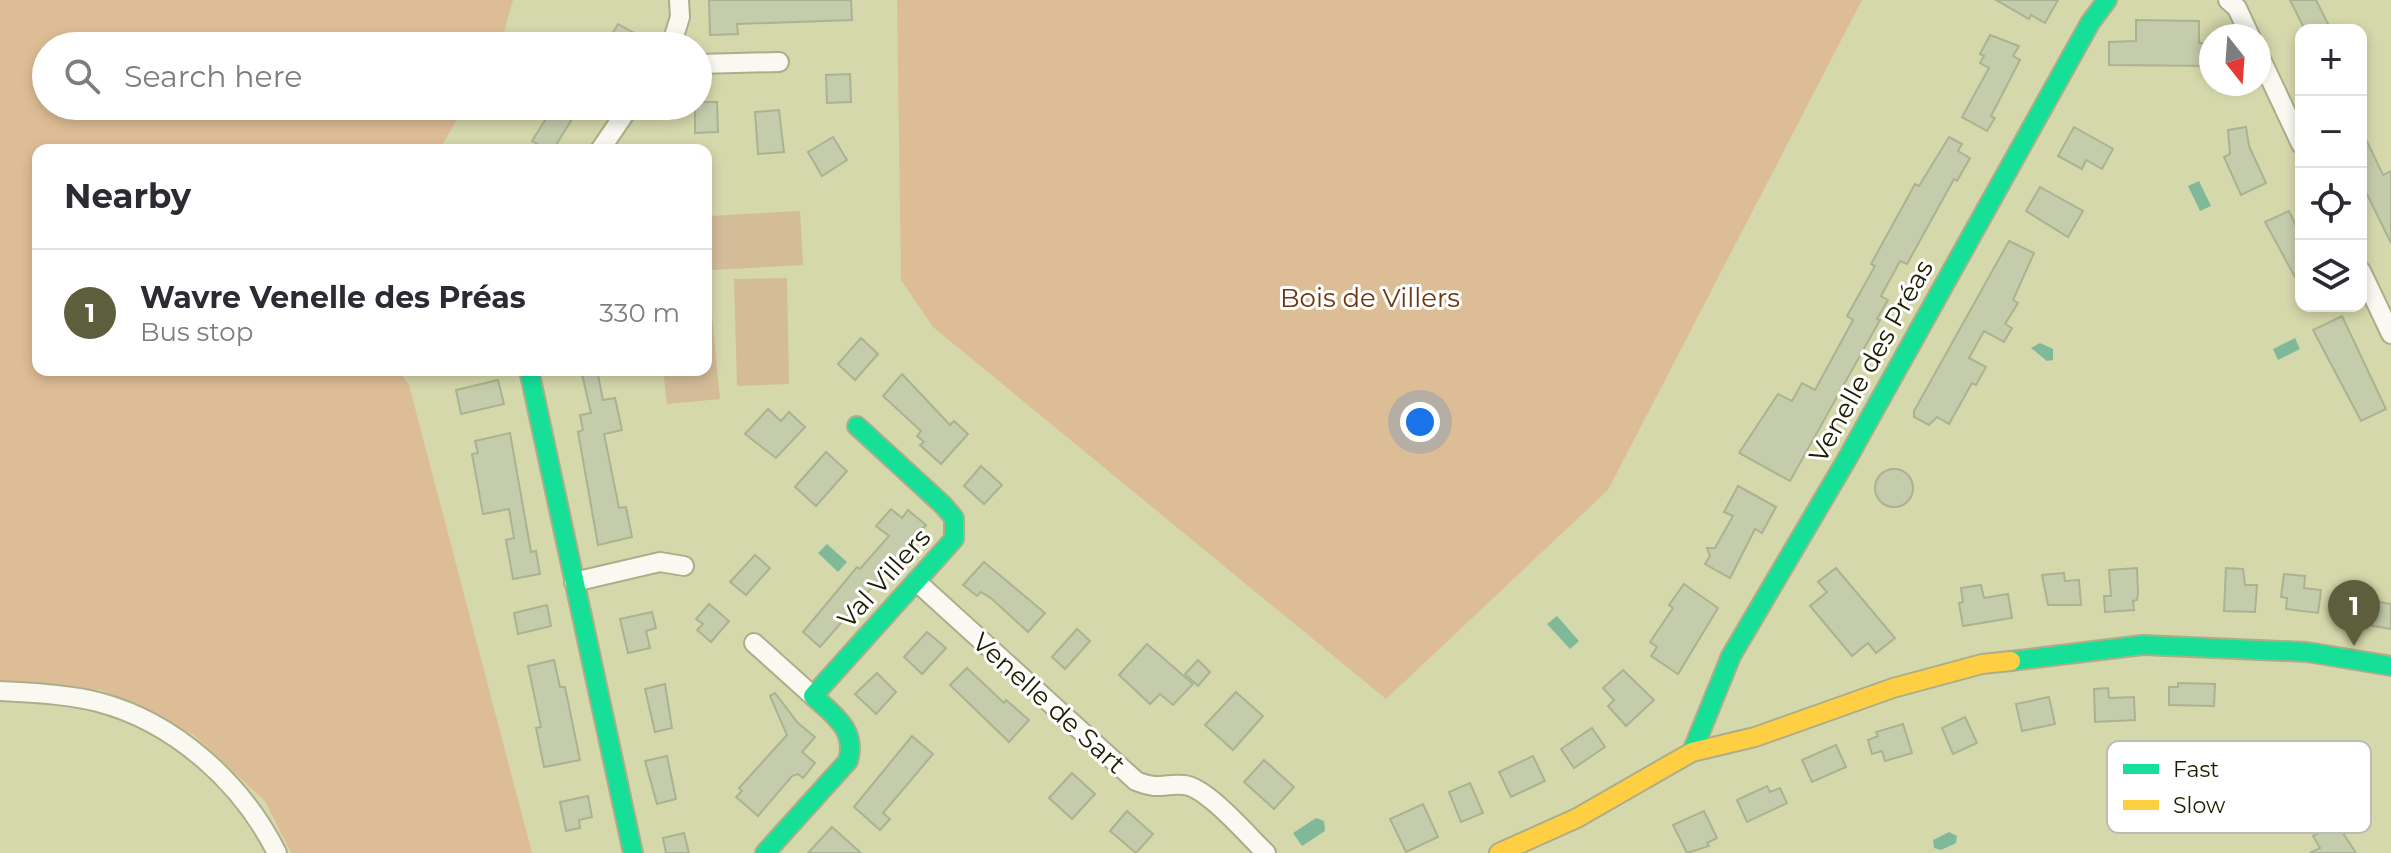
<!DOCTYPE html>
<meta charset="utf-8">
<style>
:root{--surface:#fff;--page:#f7f7f7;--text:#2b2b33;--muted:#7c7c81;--line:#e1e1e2;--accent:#5d5f3c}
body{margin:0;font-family:Montserrat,sans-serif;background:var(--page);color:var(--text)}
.controls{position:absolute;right:24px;top:24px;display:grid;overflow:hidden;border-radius:16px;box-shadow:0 4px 12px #0003}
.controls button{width:72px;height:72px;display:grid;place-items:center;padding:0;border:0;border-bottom:2px solid var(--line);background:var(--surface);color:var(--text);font:40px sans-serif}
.compass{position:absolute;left:2199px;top:24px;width:72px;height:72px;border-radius:50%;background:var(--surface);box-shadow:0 4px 12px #0003;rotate:163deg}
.you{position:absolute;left:1420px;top:422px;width:28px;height:28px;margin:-20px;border:6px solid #fff;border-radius:50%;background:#1a73e8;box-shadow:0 0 0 12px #1a73e833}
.badge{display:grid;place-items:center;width:52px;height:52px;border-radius:50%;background:var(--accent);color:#fff;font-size:26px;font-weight:700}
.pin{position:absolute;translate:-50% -66px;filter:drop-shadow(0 2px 4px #0008)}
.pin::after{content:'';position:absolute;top:42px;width:28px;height:24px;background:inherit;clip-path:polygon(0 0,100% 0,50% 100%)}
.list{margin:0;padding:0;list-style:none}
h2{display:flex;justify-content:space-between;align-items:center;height:104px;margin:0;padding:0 32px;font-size:34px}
h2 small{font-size:26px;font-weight:400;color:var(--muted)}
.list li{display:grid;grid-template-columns:52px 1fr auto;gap:24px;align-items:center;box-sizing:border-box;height:128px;padding:0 32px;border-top:2px solid var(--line)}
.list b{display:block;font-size:30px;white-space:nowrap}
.list p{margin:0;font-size:26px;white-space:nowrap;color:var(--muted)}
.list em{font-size:26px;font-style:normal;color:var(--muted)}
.icon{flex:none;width:44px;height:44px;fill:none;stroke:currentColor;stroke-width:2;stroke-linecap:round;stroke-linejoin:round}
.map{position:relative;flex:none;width:2391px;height:853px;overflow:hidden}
.search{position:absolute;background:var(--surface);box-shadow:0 4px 12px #0003;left:32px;top:32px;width:680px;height:88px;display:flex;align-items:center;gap:20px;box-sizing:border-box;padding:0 28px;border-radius:44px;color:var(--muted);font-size:30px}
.panel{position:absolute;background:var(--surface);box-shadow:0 4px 12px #0003;left:32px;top:144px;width:680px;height:232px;border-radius:16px}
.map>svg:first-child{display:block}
</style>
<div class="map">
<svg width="2391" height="853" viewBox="0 0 2391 853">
<rect width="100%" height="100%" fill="#d5d8ab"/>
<g fill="#d4bc99">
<path d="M800 211 803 265 712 270 709 216Z"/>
<path d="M787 278 789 384 737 386 734 279Z"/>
<path d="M706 295H710L720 399 667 404 663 370H706Z"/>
</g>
<g fill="#ddbd95">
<path d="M0 0H513L500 46H46V106H465L439 150H38V370H398L409 385 532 853H291L265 801 194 735 101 690 0 681Z"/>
<path d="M897 0H1862L1608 490 1386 699 933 327 901 280Z"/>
</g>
<g fill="#80b89a">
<path d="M2199 181 2211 206 2200 211 2188 186Z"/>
<path d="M2295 338 2300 349 2278 360 2273 349Z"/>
<path d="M2040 343 2053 349V360L2047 361 2031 348Z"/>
<path d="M827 544 847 562 838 572 818 553Z"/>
<path d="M1557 616 1579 641 1570 649 1547 624Z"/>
<path d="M1316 818 1324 821 1325 831 1302 846 1293 833Z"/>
<path d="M1949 832 1957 836 1956 843 1941 850 1934 848 1933 840Z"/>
</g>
<g fill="#c5ccac" stroke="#aab391" stroke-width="2">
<path d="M709 0H851L852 20 737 24 738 34 710 35Z"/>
<path d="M1996 0H2058L2045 23 2031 15 2029 19Z"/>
<path d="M2290 0H2316L2331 30H2305Z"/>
<path d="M2136 20 2199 21V43H2211V66L2109 65V42L2136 41Z"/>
<path d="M618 24 636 34 629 46H605Z"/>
<path d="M1990 35 2019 46 2013 56 2020 60 1991 116 1995 118 1987 131 1962 117 1989 68 1980 63 1984 56 1980 54Z"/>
<path d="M850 74 851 102 827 103 826 75Z"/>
<path d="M698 102H717L718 132 695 133V106Z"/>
<path d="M554 106H580L553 150H548L532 141Z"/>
<path d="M779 110 784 152 758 154 755 112Z"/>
<path d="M2074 127 2113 149 2102 169 2086 160 2082 169 2058 156Z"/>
<path d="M2246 127 2249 146 2266 183 2241 195 2224 157 2230 154 2228 130Z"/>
<path d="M2361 129 2383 175 2391 171V243L2361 182Z"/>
<path d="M833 137 847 160 822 176 808 152Z"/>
<path d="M1949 137 1962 144 1958 151 1970 158 1957 181 1954 179 1907 264 1900 261 1881 296 1888 300 1877 319 1880 320 1790 481 1739 453 1778 394 1792 401 1802 383 1815 390 1853 320 1847 316 1875 266 1871 264 1915 184 1919 186Z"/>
<path d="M2040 187 2083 211 2068 237 2026 211Z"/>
<path d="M2289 211 2297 228 2301 227V288L2265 222Z"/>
<path d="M2009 241 2034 253 2013 300 2018 303 2005 324 2012 328 2004 342 1984 331 1969 358 1986 367 1976 385 1972 383 1949 424 1937 417 1929 425 1914 417V411Z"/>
<path d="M2342 316 2386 409 2361 421 2313 330Z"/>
<path d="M861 338 878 354 855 380 838 364Z"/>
<path d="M581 370H597L603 400 615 398 622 430 604 434 619 508 626 507 632 537 598 545 578 432 583 430 580 415 591 413Z"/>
<path d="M902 374 950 425 954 421 968 434 941 464 920 445 924 442 917 436 921 431 883 396Z"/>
<path d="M498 380 504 404 461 414 456 390Z"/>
<path d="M768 409 781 421 789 412 805 427 776 458 745 434Z"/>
<path d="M510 433 531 552 536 551 540 574 513 579 506 540 514 538 509 509 483 514 472 454 478 453 475 441Z"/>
<path d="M826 452 847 471 816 506 795 487Z"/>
<path d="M981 466 1002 485 984 504 964 486Z"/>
<circle cx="1894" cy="488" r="19"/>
<path d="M1738 486 1776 507 1762 533 1755 529 1730 578 1705 564 1710 556 1707 548H1715L1733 516 1724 512Z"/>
<path d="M891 509 902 518 908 510 926 525 820 647 803 632 857 567 860 569 889 536 876 526Z"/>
<path d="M755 555 770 568 746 595 730 582Z"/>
<path d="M984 562 1045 613 1028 632 992 599 981 592 977 596 963 585Z"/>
<path d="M1836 568 1895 638 1876 653 1868 643 1852 656 1810 606 1827 592 1818 582Z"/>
<path d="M2137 568 2138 593 2137 600 2133 601 2134 610 2105 612 2104 596H2111L2109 570Z"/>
<path d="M2226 568 2243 569 2245 585H2257L2255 612 2224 611Z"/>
<path d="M2064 573 2065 581 2079 580 2081 605H2048L2042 575Z"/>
<path d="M2284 574 2305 576 2304 588 2321 590 2318 613 2286 609 2287 598 2281 597Z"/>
<path d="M1684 584 1718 608 1678 674 1651 656 1657 647 1650 642 1673 608 1669 605Z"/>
<path d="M1981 585 1984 598 2008 594 2012 618 1963 626 1959 603 1963 602 1961 588Z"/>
<path d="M2373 601 2391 604V629L2368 625Z"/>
<path d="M709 604 729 621 711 642 697 630 703 624 696 619Z"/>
<path d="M547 605 551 626 518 634 514 613Z"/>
<path d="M652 612 656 628 646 631 650 648 628 653 620 619Z"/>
<path d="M1077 629 1090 641 1065 669 1052 657Z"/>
<path d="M927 632 946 648 922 674 904 657Z"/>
<path d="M1147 644 1193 684 1173 705 1160 694 1150 704 1119 675Z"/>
<path d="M554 660 560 687H565L580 760 544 767 536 728 541 727 528 666Z"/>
<path d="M1198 660 1210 672 1198 686 1185 674Z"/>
<path d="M967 668 1004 703 1006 700 1029 720 1009 742 950 685Z"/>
<path d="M1623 670 1654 700 1626 726 1608 706 1614 700 1603 688Z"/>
<path d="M877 673 896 692 876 714 855 694Z"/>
<path d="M2178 683 2215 684 2214 706 2169 705V687H2178Z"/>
<path d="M665 684 672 728 655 732 645 689Z"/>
<path d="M2108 688 2109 698 2134 697 2135 720 2095 722 2094 689Z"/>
<path d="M1236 692 1263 716 1233 750 1205 725Z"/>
<path d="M775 693 798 723 815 737 802 752 815 763 803 778 798 774 792 776 758 816 736 797 742 791 739 788 787 735 770 696Z"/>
<path d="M2049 697 2055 724 2022 731 2016 704Z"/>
<path d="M1965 717 1977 743 1953 754 1942 728Z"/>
<path d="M1903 724 1912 753 1885 761 1882 751 1872 754 1868 740 1878 736 1876 732Z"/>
<path d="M1592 728 1605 747 1574 768 1561 749Z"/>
<path d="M912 736 933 754 883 813 890 819 880 830 854 807Z"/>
<path d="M1836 745 1846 767 1812 782 1802 760Z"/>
<path d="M667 756 676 799 657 804 645 761Z"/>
<path d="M1533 756 1545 781 1511 797 1499 772Z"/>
<path d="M1264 760 1294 787 1274 809 1244 782Z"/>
<path d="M1072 773 1095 794 1072 819 1049 798Z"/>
<path d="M1470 783 1483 813 1461 822 1449 792Z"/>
<path d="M1767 786 1770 792 1780 788 1787 803 1747 822 1737 800Z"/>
<path d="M588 796 592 817 579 820 580 828 566 831 560 802Z"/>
<path d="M1423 804 1438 837 1406 852 1390 819Z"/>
<path d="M1127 811 1153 834 1136 853 1110 831Z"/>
<path d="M1704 811 1717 838 1707 843 1709 846 1687 853 1673 825Z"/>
<path d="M2337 824 2356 853H2310L2320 848 2313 836Z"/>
<path d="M832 827 861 853H808Z"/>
<path d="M684 833 689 853H666L663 838Z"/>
</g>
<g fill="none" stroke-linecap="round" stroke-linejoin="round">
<g stroke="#acae8a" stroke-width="22">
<g id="street">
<path d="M2228 0 2237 8 2250 36"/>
<path d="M671 46 680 17 679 0"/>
<path d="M2259 55 2301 144"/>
<path d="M698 64 779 62"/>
<path d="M600 150 630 106"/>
<path d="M2361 271 2391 334"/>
<path d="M574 582 660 562 684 566"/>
<path d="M917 582 1136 781C1161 791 1162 783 1184 785 1207 787 1248 836 1266 853"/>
<path d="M754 643 813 696"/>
<path d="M0 691C32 693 67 694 98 702 175 722 242 783 277 853"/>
</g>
</g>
<g stroke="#acae8a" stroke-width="22">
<g id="fast">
<path d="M529 370 633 853"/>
<path d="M2011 661 2143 645 2307 652 2391 666"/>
<path d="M1692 752 1731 656 1847 459 2090 23 2107 0"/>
<path d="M765 853 848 761C857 730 834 715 813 696L954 539V518L943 505 857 426"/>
</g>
</g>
<g stroke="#acae8a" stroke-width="22">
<path id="slow" d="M1499 853 1577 818 1692 752 1755 737 1893 688 1982 664 2011 661"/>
</g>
<use href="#street" stroke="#f9f9f2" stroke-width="18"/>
<use href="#fast" stroke="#16e098" stroke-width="18"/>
<use href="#slow" stroke="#ffcf43" stroke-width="18"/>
</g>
<g text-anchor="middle" stroke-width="6" stroke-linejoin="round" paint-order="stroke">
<g font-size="26" fill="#6e370e" stroke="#fff">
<text x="1370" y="307">Bois de Villers</text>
</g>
<g font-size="26" fill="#1d1e00" stroke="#fff">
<text transform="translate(1871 361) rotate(-61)" y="9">Venelle des Préas</text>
<text transform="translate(884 578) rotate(-48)" y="9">Val Villers</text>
<text transform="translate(1049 703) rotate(42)" y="9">Venelle de Sart</text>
</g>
</g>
<rect x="2107" y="741" width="264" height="92" rx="12" fill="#fff" stroke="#bbbcb2" stroke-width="2"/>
<rect x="2123" y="764" width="36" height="10" fill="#16e098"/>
<rect x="2123" y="800" width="36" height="10" fill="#ffcf43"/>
<g font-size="22" fill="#1d1e00">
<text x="2173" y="777">Fast</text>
<text x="2173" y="813">Slow</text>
</g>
</svg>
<div class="controls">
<button>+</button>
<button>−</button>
<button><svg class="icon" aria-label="locate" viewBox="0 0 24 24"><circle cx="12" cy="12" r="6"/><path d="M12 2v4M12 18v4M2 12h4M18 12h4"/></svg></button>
<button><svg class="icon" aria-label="layers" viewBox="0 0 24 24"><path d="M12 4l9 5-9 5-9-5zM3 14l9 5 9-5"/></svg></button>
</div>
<svg class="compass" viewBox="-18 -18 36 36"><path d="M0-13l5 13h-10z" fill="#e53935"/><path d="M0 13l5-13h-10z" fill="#7c7c81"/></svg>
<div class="you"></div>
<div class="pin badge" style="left:2354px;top:646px">1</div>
<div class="search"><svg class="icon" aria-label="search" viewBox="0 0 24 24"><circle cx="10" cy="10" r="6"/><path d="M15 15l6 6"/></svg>Search here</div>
<section class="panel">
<h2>Nearby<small></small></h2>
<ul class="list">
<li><span class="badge">1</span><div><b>Wavre Venelle des Préas</b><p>Bus stop</p></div><em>330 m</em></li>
</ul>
</section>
</div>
